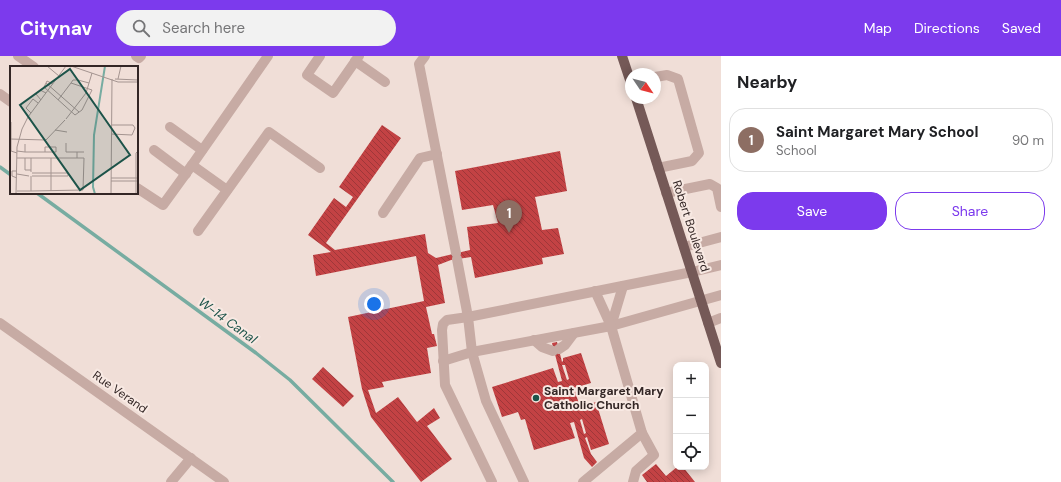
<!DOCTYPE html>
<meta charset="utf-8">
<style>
:root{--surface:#fff;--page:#f2f2f2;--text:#202124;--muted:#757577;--line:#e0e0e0;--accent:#7c3aed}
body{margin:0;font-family:"DM Sans",sans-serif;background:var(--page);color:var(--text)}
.controls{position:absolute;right:12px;bottom:12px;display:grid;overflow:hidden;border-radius:8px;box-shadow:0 2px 10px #0003}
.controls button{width:36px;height:36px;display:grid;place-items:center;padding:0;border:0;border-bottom:1px solid var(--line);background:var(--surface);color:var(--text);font:20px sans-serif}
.compass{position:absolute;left:625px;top:12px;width:36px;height:36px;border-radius:50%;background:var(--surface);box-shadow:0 2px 10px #0003;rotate:125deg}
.you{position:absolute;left:374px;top:248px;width:14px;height:14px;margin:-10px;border:3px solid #fff;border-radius:50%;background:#1a73e8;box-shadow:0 0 0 6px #1a73e833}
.badge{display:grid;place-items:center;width:26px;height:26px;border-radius:50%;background:var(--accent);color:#fff;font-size:13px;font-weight:700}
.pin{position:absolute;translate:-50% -33px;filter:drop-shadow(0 1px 2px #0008)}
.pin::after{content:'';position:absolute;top:21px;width:14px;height:12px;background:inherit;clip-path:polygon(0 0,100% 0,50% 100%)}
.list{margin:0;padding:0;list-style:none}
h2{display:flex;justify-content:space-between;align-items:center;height:52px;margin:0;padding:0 16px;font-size:17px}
h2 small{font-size:13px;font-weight:400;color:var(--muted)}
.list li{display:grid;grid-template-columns:26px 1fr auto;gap:12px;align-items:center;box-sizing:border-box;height:64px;margin:0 8px 8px;padding:0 8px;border:1px solid var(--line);border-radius:16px}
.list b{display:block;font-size:15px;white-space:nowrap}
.list p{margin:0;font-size:13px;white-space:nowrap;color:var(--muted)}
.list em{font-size:13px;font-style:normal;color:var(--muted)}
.actions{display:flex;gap:8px;padding:12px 16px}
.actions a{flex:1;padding:9px 0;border:1px solid var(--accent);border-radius:16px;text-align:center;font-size:14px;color:var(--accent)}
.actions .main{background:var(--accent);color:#fff}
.icon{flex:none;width:22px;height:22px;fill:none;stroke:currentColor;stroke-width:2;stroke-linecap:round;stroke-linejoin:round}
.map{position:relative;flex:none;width:721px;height:426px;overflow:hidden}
header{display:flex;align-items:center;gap:24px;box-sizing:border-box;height:56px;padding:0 20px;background:var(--accent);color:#fff}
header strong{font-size:19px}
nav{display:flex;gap:22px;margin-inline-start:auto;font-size:14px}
.search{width:280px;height:36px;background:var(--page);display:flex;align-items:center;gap:10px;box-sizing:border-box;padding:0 14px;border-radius:22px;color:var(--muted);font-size:15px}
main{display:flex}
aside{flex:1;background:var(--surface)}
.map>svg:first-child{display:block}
</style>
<header>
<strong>Citynav</strong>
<div class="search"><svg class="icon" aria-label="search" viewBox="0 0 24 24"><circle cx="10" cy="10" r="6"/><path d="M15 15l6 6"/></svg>Search here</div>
<nav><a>Map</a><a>Directions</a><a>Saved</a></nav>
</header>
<main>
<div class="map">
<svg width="721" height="426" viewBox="0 0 721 426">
<defs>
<pattern id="building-back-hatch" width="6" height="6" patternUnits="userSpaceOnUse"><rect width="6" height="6" fill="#c34244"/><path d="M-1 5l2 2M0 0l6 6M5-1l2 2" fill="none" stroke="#9f3739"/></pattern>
</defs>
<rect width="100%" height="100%" fill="#f0ded7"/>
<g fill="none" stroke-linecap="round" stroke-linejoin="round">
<g stroke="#77aca1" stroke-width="3.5">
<path d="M0 111 11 119"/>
<path d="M37 137 256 297 290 324 393 426"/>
</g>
</g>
<g fill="url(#building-back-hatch)" fill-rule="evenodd">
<path d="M382 69 401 82 326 187 335 194 425 178 428 197 436 202 470 194 467 171 498 167 493 149 462 154 455 115 560 95 567 135 535 141 542 174 558 172 564 198 542 202 543 208 475 222 471 201 451 204 438 209 445 247 426 251 432 278H434L437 290 427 292 431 317 382 326 384 331 368 334 376 357 398 341 417 366 434 352 440 362 427 370 452 403 421 426 371 361 362 333 348 261 424 245 416 200 316 220 313 199 331 196 308 179 334 142 346 151 353 141 339 131Z"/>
<path d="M557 286 562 306 563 305V302L581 297 591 327 574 332 580 351 596 346 609 388 591 394 587 381 585 382 591 398 597 406 592 411 584 402 574 366 570 367 575 382 534 394 525 363 521 364 518 356 502 361 492 331 553 312 558 326 562 325 552 287ZM562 309H565L569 323 567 324ZM582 363 586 377 584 378 580 364Z"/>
<path d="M323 311 354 340 343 351 312 323Z"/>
<path d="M656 408 666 420 677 411H683L695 426H647L642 419Z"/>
</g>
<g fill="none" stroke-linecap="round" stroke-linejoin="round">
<g stroke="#c7aba4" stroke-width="10">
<path d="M18 0 34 11"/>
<path d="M136 0 139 2 141 0"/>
<path d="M320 0 307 19 333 37 359 0"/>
<path d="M425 0 419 8 456 197"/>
<path d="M355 5 385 26"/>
<path d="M655 21 667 19 678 23 699 97 692 105 658 112"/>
<path d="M0 38 11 46"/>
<path d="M170 71 202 94"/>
<path d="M154 94 186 118"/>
<path d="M192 109 268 0"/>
<path d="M137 132 163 149 192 109 227 134"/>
<path d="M666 137 710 128 717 132 721 151"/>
<path d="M383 157 420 102 437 98"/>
<path d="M198 175 269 76 320 112"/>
<path d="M684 191 721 181"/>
<path d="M457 203 468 261 472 296 486 345 524 426"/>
<path d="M0 267 224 426"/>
<path d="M708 267 721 262"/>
<path d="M611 270 623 230"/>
<path d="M534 284 542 291 553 295"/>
<path d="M559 293 565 289 574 277"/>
<path d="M443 305 472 296 611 270 721 239"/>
<path d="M171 426 191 402"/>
<path d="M492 426 445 329 442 274 443 268 447 264 468 261 692 216 721 209"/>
<path d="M583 426 642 377 611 270 595 235"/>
<path d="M633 426 636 415 654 399 642 377"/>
</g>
<g stroke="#755957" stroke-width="10">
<path d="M622 0 631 27"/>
<path d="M636 42 721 307"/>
</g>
</g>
<circle fill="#1c5349" stroke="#f8e9e3" stroke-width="1.5" cx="536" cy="342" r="4"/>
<g text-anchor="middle" stroke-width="4" stroke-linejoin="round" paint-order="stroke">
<g font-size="12" fill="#332625" stroke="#f8e9e3">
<text transform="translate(691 170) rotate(72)" y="4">Robert Boulevard</text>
<text transform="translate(120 336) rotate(35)" y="4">Rue Verand</text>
</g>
<g font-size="12" font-weight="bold" fill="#332625" stroke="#f8e9e3" text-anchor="start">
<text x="544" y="339">Saint Margaret Mary<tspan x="544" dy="14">Catholic Church</tspan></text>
</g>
<g font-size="13" font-style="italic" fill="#1c5349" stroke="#f8e9e3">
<text transform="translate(228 264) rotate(36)" y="5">W-14 Canal</text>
</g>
</g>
<g transform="translate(10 10)">
<rect width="128" height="128" fill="#f0ded7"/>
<path fill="none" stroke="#77aca1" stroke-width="2" d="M85 128 83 121 84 69 95 0"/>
<path fill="none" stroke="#a49490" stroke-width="1" d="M37 0 49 10M61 0 108 16H128M105 13 128 14M108 13 111 0M36 17 69 46M61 17 63 14H68L79 17M43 18 37 15 34 21 65 49 72 44 82 24 61 17 48 34M31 34 26 28 30 24 36 27M21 47 16 42 23 33 28 37M56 53 76 27 82 7M1 56V85L7 87M45 64 57 66M101 68 122 69 125 62 123 59H102M0 73 36 74 55 54M56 77V86H74M7 85 15 86V78M15 86H46V81H35V86M7 92H21V106M15 92V104H21M21 92H67M41 92V125M7 108 19 110M22 110H58V107H22M7 112 2 110V105H7M101 112H128M101 115H128M7 125H21V110M21 125 73 124 74 92H67V86M6 128 7 81 12 63 18 51 56 0M101 128 102 13M126 128V87L128 85"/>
<path fill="#1c5349" fill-opacity="0.15" stroke="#1c5349" stroke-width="2" d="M60 3 120 89 70 124 10 39Z"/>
<rect width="128" height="128" fill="none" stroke="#332625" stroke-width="2"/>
</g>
</svg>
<div class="controls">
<button>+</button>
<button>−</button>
<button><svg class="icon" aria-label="locate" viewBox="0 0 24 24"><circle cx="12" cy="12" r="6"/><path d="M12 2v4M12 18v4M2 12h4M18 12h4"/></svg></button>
</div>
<svg class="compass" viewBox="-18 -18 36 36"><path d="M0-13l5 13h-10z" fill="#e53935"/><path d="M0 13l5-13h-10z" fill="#757577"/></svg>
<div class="you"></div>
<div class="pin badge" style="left:509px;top:177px;background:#8d6e63">1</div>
</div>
<aside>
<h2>Nearby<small></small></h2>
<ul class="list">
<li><span class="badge" style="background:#8d6e63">1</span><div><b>Saint Margaret Mary School</b><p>School</p></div><em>90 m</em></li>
</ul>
<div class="actions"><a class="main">Save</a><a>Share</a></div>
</aside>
</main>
